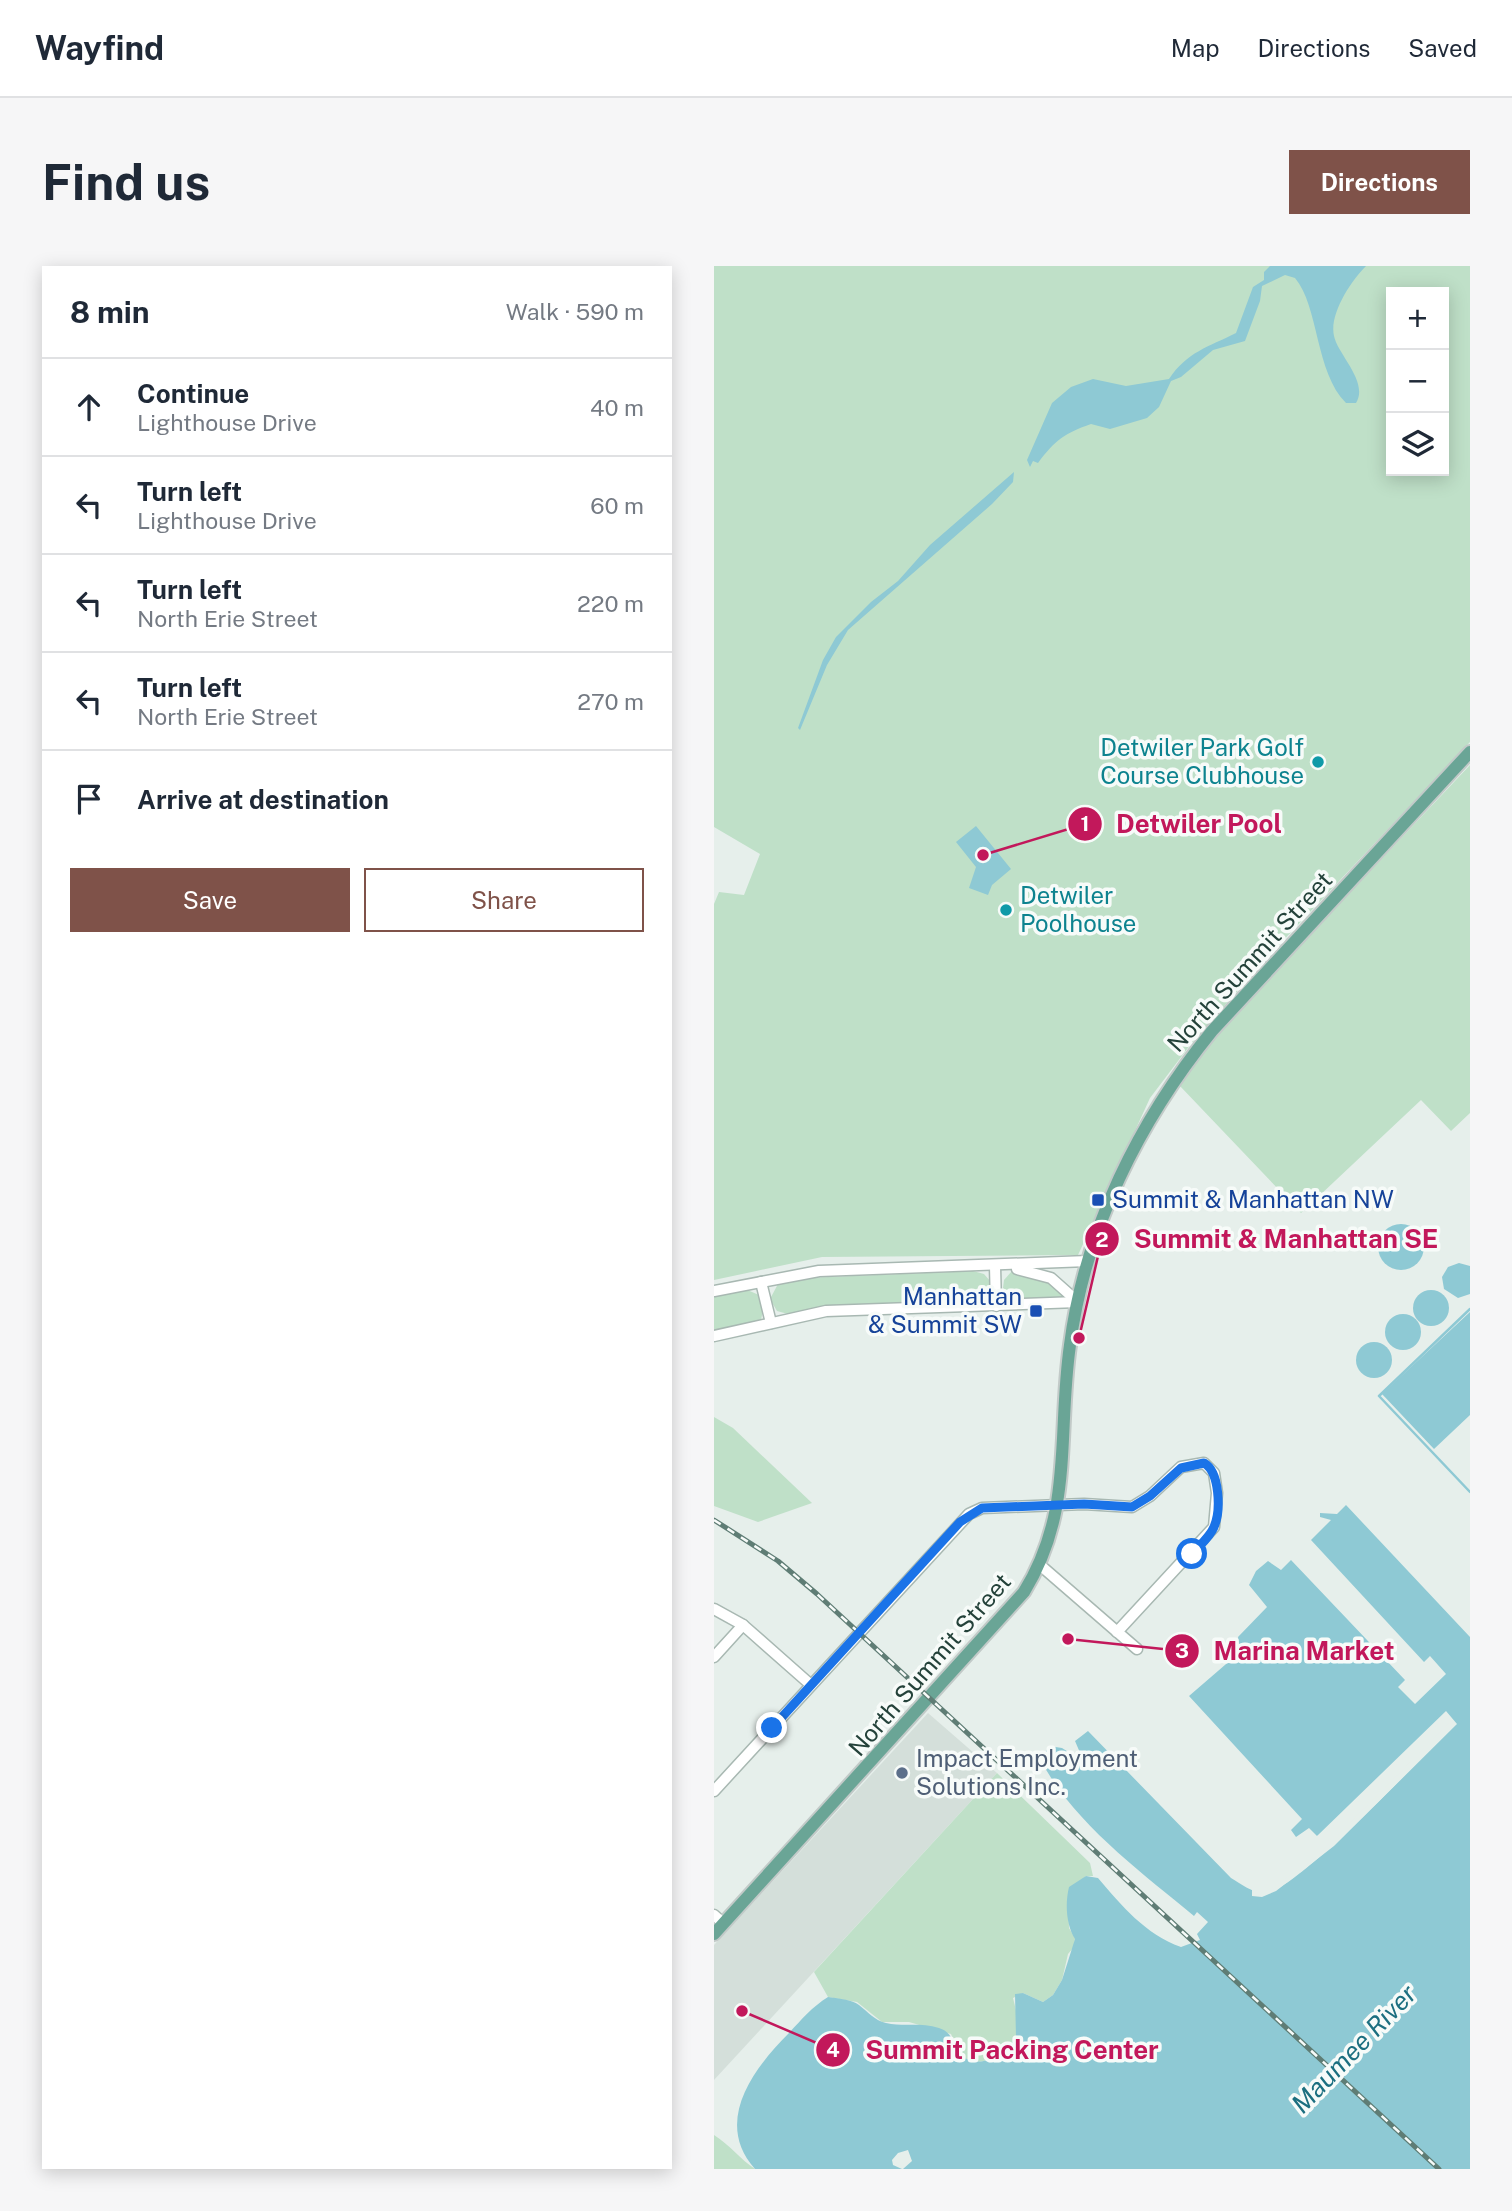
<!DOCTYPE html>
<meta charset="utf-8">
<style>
:root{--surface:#fff;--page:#f6f6f7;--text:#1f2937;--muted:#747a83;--line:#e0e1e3;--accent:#7f5249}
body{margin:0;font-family:"Public Sans",sans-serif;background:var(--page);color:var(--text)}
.controls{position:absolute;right:21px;top:21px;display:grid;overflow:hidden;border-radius:0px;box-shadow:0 4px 18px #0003}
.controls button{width:63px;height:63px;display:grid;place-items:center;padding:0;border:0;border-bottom:2px solid var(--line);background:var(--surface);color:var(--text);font:35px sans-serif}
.stop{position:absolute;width:21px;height:21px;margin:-16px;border:5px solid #1a73e8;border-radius:50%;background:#fff}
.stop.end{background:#1a73e8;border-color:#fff;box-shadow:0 2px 7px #0008}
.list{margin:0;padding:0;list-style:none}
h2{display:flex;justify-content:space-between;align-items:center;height:91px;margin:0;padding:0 28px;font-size:30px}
h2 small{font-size:23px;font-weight:400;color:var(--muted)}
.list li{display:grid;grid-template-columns:46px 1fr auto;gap:21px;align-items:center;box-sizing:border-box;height:98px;padding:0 28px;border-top:2px solid var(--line)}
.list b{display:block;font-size:26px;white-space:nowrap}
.list p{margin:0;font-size:23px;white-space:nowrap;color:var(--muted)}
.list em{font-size:23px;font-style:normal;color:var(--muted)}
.actions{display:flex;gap:14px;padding:21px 28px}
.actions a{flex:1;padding:16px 0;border:2px solid var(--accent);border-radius:0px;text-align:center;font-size:24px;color:var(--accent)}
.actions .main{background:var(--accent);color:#fff}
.icon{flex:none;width:38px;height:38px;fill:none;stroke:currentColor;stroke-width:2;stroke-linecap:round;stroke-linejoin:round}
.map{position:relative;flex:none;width:756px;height:1903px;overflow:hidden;border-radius:0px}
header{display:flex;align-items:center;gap:42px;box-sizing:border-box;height:98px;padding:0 35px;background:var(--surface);border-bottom:2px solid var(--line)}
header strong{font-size:33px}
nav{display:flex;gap:38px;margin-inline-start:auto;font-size:24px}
.intro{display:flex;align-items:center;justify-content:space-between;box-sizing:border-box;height:168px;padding:0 42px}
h1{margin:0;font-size:49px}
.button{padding:18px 32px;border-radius:0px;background:var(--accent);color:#fff;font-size:24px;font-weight:700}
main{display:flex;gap:42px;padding:0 42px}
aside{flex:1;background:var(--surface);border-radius:0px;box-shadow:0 4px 18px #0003}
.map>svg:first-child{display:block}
</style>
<header>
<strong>Wayfind</strong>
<nav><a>Map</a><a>Directions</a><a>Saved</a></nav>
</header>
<div class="intro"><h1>Find us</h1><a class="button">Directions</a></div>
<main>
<aside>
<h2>8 min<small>Walk · 590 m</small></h2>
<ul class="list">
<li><svg class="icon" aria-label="ahead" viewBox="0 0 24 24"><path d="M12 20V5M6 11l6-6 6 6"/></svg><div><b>Continue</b><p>Lighthouse Drive</p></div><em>40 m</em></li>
<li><svg class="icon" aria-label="left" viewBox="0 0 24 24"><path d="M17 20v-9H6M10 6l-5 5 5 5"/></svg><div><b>Turn left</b><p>Lighthouse Drive</p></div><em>60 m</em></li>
<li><svg class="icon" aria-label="left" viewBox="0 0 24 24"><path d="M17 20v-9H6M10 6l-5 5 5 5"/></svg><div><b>Turn left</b><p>North Erie Street</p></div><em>220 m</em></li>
<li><svg class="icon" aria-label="left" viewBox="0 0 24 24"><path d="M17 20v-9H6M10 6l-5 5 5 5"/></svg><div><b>Turn left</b><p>North Erie Street</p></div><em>270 m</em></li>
<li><svg class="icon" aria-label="arrive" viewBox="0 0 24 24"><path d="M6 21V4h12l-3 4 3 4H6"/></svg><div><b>Arrive at destination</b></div></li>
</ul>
<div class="actions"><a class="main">Save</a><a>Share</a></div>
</aside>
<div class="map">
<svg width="756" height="1903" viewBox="0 0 756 1903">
<rect width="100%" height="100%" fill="#e6efeb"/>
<path fill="#d4dfda" d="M214 1447 283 1507 0 1814V1679Z"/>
<g fill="#bfe0c8" fill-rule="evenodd">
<path d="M0 0H756V476L548 697 477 778 436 832 364 989 108 991 0 1014V638L5 626 30 629 46 588 0 561ZM677 26H730V205H677Z"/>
<path d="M756 499V847L737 865 707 834 587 947 465 819 511 759Z"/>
<path d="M259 1005 270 1008 276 1015 273 1030 264 1036 109 1041 74 1048 63 1045 56 1033 64 1018 90 1012Z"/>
<path d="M298 1005 334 1014 353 1032 300 1033 289 1022 290 1014Z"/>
<path d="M31 1023 45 1029 49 1044 47 1054 0 1067V1030Z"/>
<path d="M0 1151 19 1162 98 1237 44 1256 0 1240Z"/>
<path d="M283 1507 376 1597 379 1610H372L354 1627 355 1662 361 1672 360 1681 354 1688 348 1714 339 1729 329 1736 309 1727 299 1732C302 1744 306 1758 302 1771 297 1789 261 1805 246 1789 242 1784 240 1774 237 1768L195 1756H168L143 1736 114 1731 100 1706Z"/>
<path d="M0 1869C16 1879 26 1893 41 1903H0Z"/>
</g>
<g fill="#8ec9d4">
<path d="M556 0H652C637 15 615 48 620 70 624 89 655 116 642 137H632C601 106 605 40 581 12L571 9 548 20 546 35 531 75 499 84 467 111 457 115 445 141 433 152 396 163 377 158C351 167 341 174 324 197L319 195 316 201 313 194 338 137 357 121 379 113 412 120 455 113C473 86 494 81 522 67L539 21 550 14V6Z"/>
<path d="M300 206 299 216 278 238 134 364 113 399 86 464 84 462 109 394 122 371 157 336 184 315 216 279Z"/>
<path d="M262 560 297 603 278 619 274 629 255 622 262 601 242 576Z"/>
<circle cx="687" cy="981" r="23"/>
<path d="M745 997 756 1000V1028L744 1032 730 1023 728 1011 734 1001Z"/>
<circle cx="717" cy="1042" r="18"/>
<path d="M756 1046V1149L720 1183 668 1128Z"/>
<circle cx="689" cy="1066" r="18"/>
<circle cx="660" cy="1094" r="18"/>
<path d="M632 1239 756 1371V1903H189L198 1895 194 1884 184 1887 178 1894 179 1899 188 1903H41C0 1857 37 1805 75 1767 88 1753 98 1741 114 1731 123 1732 139 1734 145 1739 154 1746 160 1754 172 1757 189 1761 207 1756 225 1762 241 1767 238 1781 248 1790 267 1805 293 1787 302 1771L301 1728 309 1727 329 1736 339 1729 348 1714 361 1673C352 1659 351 1637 355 1621L372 1610 384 1612C408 1640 431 1668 467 1681L486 1674 483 1668 494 1656 483 1646 480 1650C426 1605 361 1558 327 1495L335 1480 348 1482 370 1496 361 1475 374 1465 517 1612C527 1618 540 1628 552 1627 585 1623 710 1489 740 1458L733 1448 608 1568 603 1570 595 1562 582 1571 577 1564 588 1553 475 1430 526 1386 524 1371 553 1341 535 1319 542 1305 554 1295 567 1304 577 1294 691 1414 684 1421 701 1438 732 1408 716 1390 710 1396 597 1274 617 1254 606 1251V1247L623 1248Z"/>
</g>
<path fill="#e6efeb" d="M732 1445 743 1458 620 1580 562 1625 548 1631 538 1630V1624H554L599 1594 736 1456 730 1452 611 1568 605 1572 603 1570Z"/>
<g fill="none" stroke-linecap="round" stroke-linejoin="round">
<path stroke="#8ec9d4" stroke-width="2.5" d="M756 1043 665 1130 756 1226"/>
<g stroke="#a8b8b2" stroke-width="13">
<g id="minor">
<path d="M281 1000 282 1040"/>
<path d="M303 1003 337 1012 364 1036"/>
<path d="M47 1016 57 1057"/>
<path d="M0 1025 105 1005 374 995"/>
<path d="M0 1070 112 1045 364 1036"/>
<path d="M326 1299 423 1383"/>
<path d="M0 1343 29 1359 97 1419"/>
<path d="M0 1391 29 1359"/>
<path d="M0 1525 255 1248 268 1242 370 1238 418 1241 436 1230 467 1201 490 1197 500 1207 503 1227 500 1261 403 1366"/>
<path d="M0 1649 10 1658"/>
</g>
</g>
<g stroke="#c2cac8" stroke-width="16">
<path id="major" d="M0 1668 310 1326C360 1245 343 1169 356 1079 371 963 425 855 498 765L756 486"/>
</g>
<use href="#minor" stroke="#fff" stroke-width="10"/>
<use href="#major" stroke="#6aa596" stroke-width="12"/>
<g stroke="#5f7d75" stroke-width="5">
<path id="rail" d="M0 1254 64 1295 103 1328 725 1903"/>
</g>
<use href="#rail" stroke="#f7fbf9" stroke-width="2.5" stroke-dasharray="8" stroke-linecap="butt"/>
</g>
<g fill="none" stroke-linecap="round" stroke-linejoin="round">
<path stroke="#1a73e8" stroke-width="9" d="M58 1462 246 1256 268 1242 370 1238 418 1241 436 1230 467 1202 490 1197C506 1206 507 1245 500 1261 496 1271 485 1280 478 1288"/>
</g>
<g fill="#0f9aa8" stroke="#f7fbf9" stroke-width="2.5">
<circle cx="604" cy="496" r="7"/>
<circle cx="292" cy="644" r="7"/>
</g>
<g fill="#1a4fb4" stroke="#f7fbf9" stroke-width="2.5">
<rect x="377" y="927" width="14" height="14" rx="3.5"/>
<rect x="315" y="1038" width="14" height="14" rx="3.5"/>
</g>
<circle fill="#5c6f8a" stroke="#f7fbf9" stroke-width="2.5" cx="188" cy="1507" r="7"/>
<g text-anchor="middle" stroke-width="7" stroke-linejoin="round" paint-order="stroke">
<g font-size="24" fill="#0d838f" stroke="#f7fbf9" text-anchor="end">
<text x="590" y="490">Detwiler Park Golf<tspan x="590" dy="28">Course Clubhouse</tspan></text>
<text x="306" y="638" text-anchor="start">Detwiler<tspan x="306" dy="28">Poolhouse</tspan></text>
</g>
<g font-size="24" fill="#24423a" stroke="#f7fbf9">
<text transform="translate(536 696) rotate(-48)" y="8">North Summit Street</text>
<text transform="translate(216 1399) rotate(-49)" y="8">North Summit Street</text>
</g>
<g font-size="24" fill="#164399" stroke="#f7fbf9" text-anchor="start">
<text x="398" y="942">Summit &amp; Manhattan NW</text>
<text x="308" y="1039" text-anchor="end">Manhattan<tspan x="308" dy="28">&amp; Summit SW</tspan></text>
</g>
<g font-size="24" fill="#4e5e75" stroke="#f7fbf9" text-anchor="start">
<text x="202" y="1501">Impact Employment<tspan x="202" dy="28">Solutions Inc.</tspan></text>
</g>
<g font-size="26" font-style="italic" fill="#1c6f80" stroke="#f7fbf9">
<text transform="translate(640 1783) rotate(-46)" y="9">Maumee River</text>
</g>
</g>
<path fill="none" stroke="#c2185b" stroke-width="2.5" d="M269 589L371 558M365 1072L388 973M354 1373L468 1385M28 1745L119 1784"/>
<g fill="#c2185b" stroke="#f7fbf9" stroke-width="2.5">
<circle cx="269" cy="589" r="7"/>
<circle cx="365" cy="1072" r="7"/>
<circle cx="354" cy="1373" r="7"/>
<circle cx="28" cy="1745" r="7"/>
<circle cx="371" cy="558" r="18"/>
<circle cx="388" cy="973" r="18"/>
<circle cx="468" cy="1385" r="18"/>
<circle cx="119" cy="1784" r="18"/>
</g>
<g font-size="21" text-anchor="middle" font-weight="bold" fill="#fff">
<text x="371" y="565">1</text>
<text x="388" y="981">2</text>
<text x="468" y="1392">3</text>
<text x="119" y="1791">4</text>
</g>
<g font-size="26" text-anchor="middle" font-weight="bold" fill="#c2185b" stroke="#f7fbf9" stroke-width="7" stroke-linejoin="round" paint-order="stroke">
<text x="485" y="567">Detwiler Pool</text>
<text x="572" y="982">Summit &amp; Manhattan SE</text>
<text x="590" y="1394">Marina Market</text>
<text x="298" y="1793">Summit Packing Center</text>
</g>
</svg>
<div class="controls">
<button>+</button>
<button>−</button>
<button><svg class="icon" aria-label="layers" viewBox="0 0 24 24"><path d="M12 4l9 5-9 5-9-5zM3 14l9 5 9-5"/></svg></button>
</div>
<div class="stop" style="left:478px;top:1288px"></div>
<div class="stop end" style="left:58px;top:1462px"></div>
</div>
</main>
